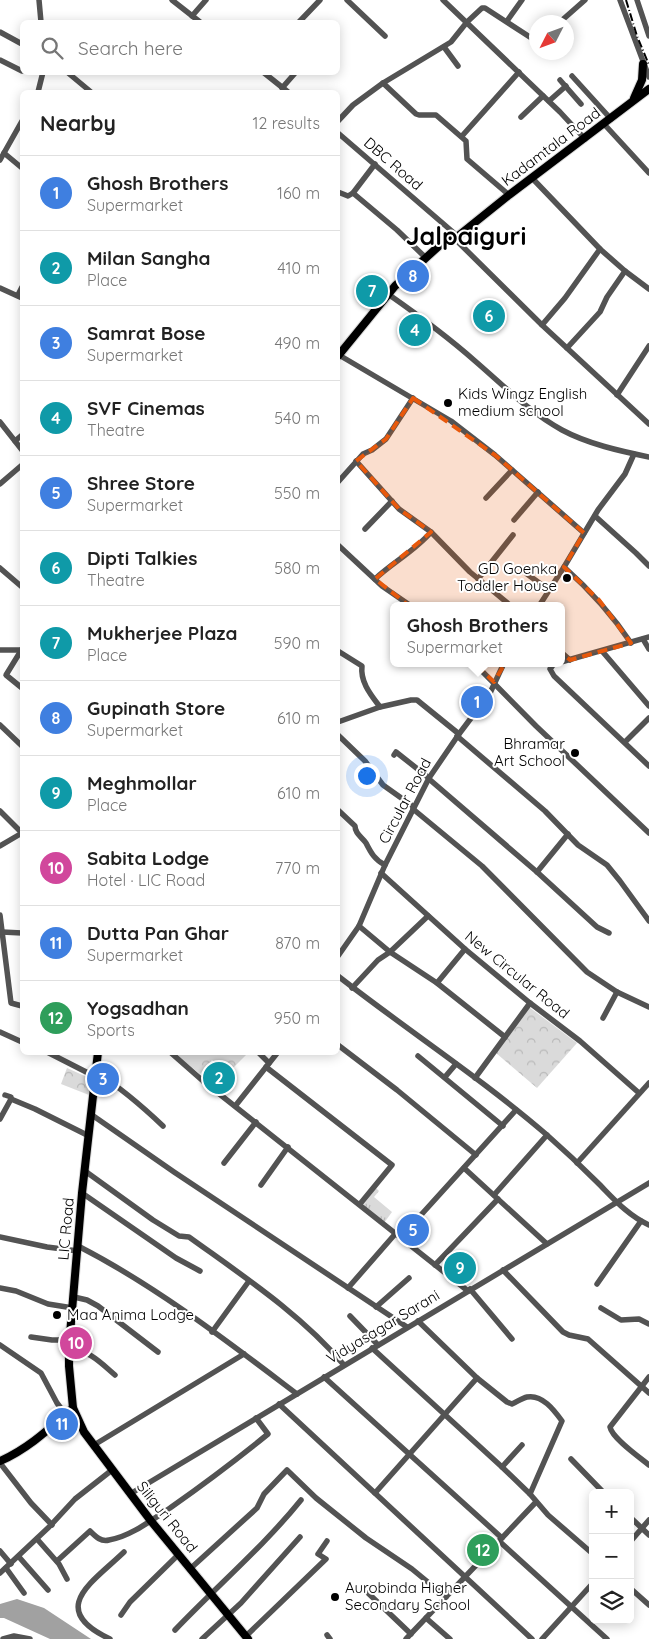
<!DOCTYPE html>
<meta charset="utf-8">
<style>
:root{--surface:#fff;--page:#f2f2f2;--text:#222;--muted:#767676;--line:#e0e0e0;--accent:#b45309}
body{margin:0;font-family:Quicksand,sans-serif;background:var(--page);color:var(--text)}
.controls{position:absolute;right:15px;bottom:15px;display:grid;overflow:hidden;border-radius:8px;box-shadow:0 2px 12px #0003}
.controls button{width:45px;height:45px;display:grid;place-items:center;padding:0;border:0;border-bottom:1px solid var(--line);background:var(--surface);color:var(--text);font:25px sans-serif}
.compass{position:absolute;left:529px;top:15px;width:45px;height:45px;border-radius:50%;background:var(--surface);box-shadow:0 2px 12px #0003;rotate:228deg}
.you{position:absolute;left:366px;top:775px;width:18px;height:18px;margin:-12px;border:4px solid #fff;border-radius:50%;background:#1a73e8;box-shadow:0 0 0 8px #1a73e833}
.badge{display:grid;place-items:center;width:32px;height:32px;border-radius:50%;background:var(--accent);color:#fff;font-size:16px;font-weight:700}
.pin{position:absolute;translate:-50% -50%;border:2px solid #fff;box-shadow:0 1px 5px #0006}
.popup{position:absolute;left:390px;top:602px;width:175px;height:65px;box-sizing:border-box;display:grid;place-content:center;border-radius:8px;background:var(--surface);filter:drop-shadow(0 1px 4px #0005);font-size:16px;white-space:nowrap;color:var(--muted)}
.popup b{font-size:19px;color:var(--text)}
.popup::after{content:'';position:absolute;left:50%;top:100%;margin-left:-10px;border:10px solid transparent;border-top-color:var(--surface)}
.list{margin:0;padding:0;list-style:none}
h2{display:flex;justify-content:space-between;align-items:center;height:65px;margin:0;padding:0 20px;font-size:21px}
h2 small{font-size:16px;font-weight:400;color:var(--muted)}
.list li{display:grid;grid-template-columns:32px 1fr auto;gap:15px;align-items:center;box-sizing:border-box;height:75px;padding:0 20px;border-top:1px solid var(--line)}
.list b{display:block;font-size:19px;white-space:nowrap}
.list p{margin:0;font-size:16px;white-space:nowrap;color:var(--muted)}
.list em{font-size:16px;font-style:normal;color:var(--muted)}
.icon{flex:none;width:28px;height:28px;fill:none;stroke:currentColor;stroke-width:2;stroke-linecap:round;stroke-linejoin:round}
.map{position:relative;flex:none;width:649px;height:1639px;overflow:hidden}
.search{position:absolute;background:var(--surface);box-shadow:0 2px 12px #0003;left:20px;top:20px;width:320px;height:55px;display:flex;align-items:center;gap:12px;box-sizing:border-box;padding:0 18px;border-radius:8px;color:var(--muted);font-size:19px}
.panel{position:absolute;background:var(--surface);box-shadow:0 2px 12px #0003;left:20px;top:90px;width:320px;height:965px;border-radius:8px}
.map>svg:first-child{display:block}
</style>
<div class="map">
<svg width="649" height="1639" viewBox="0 0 649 1639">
<defs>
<pattern id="grass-tufts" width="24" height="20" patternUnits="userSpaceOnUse" patternTransform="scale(1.25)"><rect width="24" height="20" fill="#dadada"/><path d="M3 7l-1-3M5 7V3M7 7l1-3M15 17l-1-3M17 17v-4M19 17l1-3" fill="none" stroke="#b9b9b9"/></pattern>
<pattern id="park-crowns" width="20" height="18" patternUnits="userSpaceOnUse" patternTransform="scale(1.25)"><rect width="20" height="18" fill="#dadada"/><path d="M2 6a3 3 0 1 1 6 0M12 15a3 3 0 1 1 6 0" fill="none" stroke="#b9b9b9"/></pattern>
</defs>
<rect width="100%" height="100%" fill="#fff"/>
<path fill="url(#grass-tufts)" d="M376 1188 379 1191 374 1197 392 1212 384 1223 364 1207V1204Z"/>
<g fill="url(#park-crowns)">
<path d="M529 1007 577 1043 537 1088 496 1053Z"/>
<path d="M174 1053H248L228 1073 212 1060 200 1074Z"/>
<path d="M67 1068 87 1077 92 1082 89 1095 61 1084Z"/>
</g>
<path fill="#a1a1a1" d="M17 1599 44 1608 91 1639H50L4 1618H0V1604Z"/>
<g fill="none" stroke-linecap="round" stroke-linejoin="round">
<g stroke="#dbdbdb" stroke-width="10">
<g id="major">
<path d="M634 98 642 80 643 64"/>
<path d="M458 236 509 195 649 89"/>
<path d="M338 356 395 286 451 235"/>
<path d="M98 1052 82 1193 69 1346V1366L73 1408 84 1432 151 1521 248 1639"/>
<path d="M0 1461C28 1449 50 1428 73 1408"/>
</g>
</g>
<g stroke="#535353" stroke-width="5.5">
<path d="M39 0 41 22"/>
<path d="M172 0 200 22"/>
<path d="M347 0 385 36"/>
<path d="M443 0 560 112 585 139"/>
<path d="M620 0 649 77"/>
<path d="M637 0 649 36"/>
<path d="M192 16 206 0"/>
<path d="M507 21 522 0"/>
<path d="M299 22 320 0"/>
<path d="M560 22 585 0"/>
<path d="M0 32 22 44"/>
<path d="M444 47 458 66"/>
<path d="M0 60 22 71"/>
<path d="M67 72 91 92"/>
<path d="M263 72 288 92"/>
<path d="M572 76 611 119"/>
<path d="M560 80 581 104"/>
<path d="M383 83 416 114 419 115H436L466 141 467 159 509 195"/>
<path d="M282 88 296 72"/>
<path d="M38 92 43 72"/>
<path d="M549 101 566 86"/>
<path d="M521 117 543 96"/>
<path d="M338 121 353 105 383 83 451 42 467 22 482 8H485L536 41"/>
<path d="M604 124 649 173"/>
<path d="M338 133 454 233"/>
<path d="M462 136 519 72"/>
<path d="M4 153 22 168"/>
<path d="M0 160 22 121"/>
<path d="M375 164 353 193 397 230 426 258"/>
<path d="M532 178 600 249 625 271 649 289"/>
<path d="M338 192 348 196 353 193"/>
<path d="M455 239 542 325 649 424"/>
<path d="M0 288 22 298"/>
<path d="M388 294C418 315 448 337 475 361 503 385 529 412 562 430 588 444 620 451 649 457"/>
<path d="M18 295 22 287"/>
<path d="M542 325 565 298 600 249"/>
<path d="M567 348 600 312 607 297 625 271"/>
<path d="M339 355 451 421 495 455 584 533"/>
<path d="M617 395 649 346"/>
<path d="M0 422 22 450"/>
<path d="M15 441 22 435"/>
<path d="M356 461 399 509 431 532 470 572 511 606"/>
<path d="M338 482 363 454 372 450 386 439 413 398"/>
<path d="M0 484 22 465"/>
<path d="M486 498 512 470"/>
<path d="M595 516 636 553 649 566"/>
<path d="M514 520 538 492"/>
<path d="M365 529 392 501"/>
<path d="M338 545 382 586 411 606"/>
<path d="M564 567C591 591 611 613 631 643"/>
<path d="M0 568 22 587"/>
<path d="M527 574 549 590"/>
<path d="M375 579C393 562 415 551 431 532"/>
<path d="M478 579 513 535"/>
<path d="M539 606 564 567 598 510 625 474 634 454"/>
<path d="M643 639 649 649"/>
<path d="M22 649 6 675 22 688"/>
<path d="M0 650H22"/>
<path d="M338 651 362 666C360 682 371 695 380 707L411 700H417L459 734"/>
<path d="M602 651 649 706"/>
<path d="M561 652 570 660"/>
<path d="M561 662 649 637"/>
<path d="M474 663 536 726 649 833"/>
<path d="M557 663 553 665 550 669 554 676 649 766"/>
<path d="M338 722 380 707"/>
<path d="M0 725 22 746"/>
<path d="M338 735 365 761 383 785 414 807"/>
<path d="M457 736 545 811 578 845 607 865 620 881 649 921"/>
<path d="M625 742 649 718"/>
<path d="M394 755 396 752 429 778"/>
<path d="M429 779 537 872 597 927 609 933"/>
<path d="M413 809 482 866 587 972 617 992 649 1007"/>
<path d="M338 810 355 826C355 834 362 837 366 843 371 853 375 860 385 865"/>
<path d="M0 811 22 833"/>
<path d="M0 846 22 833"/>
<path d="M537 872 568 834"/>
<path d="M381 873 465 949 530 1003 580 1041 639 1093"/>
<path d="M0 915 11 1003 22 1006"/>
<path d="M359 926 390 952 428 916"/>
<path d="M2 932 22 933"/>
<path d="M338 956 359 926 385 865 429 778 459 734 490 693 504 663"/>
<path d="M338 976C407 1030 481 1078 547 1135 564 1150 581 1166 597 1182 613 1198 627 1215 649 1225"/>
<path d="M437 983 465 949"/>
<path d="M352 988 378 960 390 952 437 983 505 1037"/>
<path d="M603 1018 617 992"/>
<path d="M0 1032 22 1042"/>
<path d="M338 1045 397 1090 476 1155"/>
<path d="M47 1052 96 1077"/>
<path d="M170 1052 203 1081 468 1291"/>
<path d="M258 1052 269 1063"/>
<path d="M418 1056 503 1126"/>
<path d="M266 1067 392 1165 360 1204"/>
<path d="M96 1072C121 1088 142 1106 163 1126"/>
<path d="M445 1077 456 1064"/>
<path d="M475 1078 530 1003"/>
<path d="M5 1095 11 1097V1099"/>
<path d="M236 1105 278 1052"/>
<path d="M92 1115 174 1172 407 1327"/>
<path d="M0 1119 11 1099 35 1109 89 1136"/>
<path d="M224 1163 256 1122"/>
<path d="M577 1163 649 1083"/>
<path d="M464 1168 547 1244"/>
<path d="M85 1171 153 1220 179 1236 189 1237C243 1276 301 1314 344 1365"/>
<path d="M261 1185 288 1147"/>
<path d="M82 1193 176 1258 200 1271"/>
<path d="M494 1195 547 1135"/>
<path d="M0 1237 47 1247 78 1251"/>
<path d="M401 1237 516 1110"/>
<path d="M78 1246C156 1286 227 1341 297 1394"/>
<path d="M435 1265 498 1199"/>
<path d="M503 1270 563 1332 569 1335 588 1339 649 1393"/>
<path d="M597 1284 641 1221"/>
<path d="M0 1288 16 1291 48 1304 73 1308"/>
<path d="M348 1288 396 1233"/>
<path d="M470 1289 512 1339"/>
<path d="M74 1297 87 1300 98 1306 158 1352"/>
<path d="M376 1307 409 1278"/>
<path d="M601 1308 621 1320 639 1319 649 1324"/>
<path d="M350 1316 378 1345"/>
<path d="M418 1321 477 1378 507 1402 512 1404C517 1402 522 1398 527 1397 542 1394 554 1410 562 1421L530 1494"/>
<path d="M212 1332 249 1281"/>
<path d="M31 1337 52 1340H70"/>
<path d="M0 1345 41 1373 57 1403 66 1415"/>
<path d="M372 1348 502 1467 530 1494 548 1515 593 1554"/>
<path d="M69 1349C89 1350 100 1362 115 1375"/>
<path d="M324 1377 502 1538"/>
<path d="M649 1377 610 1427C612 1438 639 1457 649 1465"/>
<path d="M279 1404 532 1639"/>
<path d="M94 1445 244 1354"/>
<path d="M571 1459 604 1493"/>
<path d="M0 1463 31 1503 52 1525"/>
<path d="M502 1467 522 1445"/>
<path d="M375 1493 477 1378"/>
<path d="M130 1494 649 1183"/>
<path d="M630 1517 649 1535"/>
<path d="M37 1539 59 1564 67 1579"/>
<path d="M499 1541 607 1639"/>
<path d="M630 1542 649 1520"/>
<path d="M0 1551 11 1564"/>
<path d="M19 1557 48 1590"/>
<path d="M57 1561 90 1531C96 1537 101 1542 109 1540 130 1537 153 1519 170 1508 204 1484 236 1460 268 1434L256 1418"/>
<path d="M6 1568 24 1593"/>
<path d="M191 1568 257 1508 264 1494 287 1470 316 1498 366 1538 412 1569 446 1597"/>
<path d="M0 1573 49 1527 75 1499 112 1470"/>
<path d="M630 1588 649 1605"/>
<path d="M368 1593 411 1634"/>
<path d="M121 1615 130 1602 179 1554"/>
<path d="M426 1618 450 1639"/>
<path d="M175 1630C217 1586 263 1547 301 1500"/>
<path d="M327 1635 330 1639"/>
<path d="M246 1636 326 1559 318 1554 327 1541"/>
<path d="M3 1639 14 1636 30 1639"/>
<path d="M110 1639C46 1609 93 1582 124 1552"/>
<path d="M202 1639 241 1603 300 1537"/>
<path d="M406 1639 536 1502"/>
<path d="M542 1639 593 1583"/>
</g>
<use href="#major" stroke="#000" stroke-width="8"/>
<path stroke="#000" stroke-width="2" stroke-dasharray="8 2.5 1 2.5" stroke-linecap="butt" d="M626 0 637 36 649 65"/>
</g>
<path fill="#e8590c" fill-opacity="0.2" stroke="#e8590c" stroke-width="4" stroke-dasharray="10 6" stroke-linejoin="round" d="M413 398 495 455 584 533 564 567 599 600 631 643 570 660 528 624 494 682 436 627 375 579 431 532 399 509 356 461 386 439Z"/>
<g fill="#000" stroke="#fff" stroke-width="2">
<circle cx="448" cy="403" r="5"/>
<circle cx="567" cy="578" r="5"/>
<circle cx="575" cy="753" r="5"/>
<circle cx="57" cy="1315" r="5"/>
<circle cx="335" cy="1597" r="5"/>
</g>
<g text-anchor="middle" stroke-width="4" stroke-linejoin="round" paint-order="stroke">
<g font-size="15" fill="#000" stroke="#fff">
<text transform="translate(551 147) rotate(-37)" y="5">Kadamtala Road</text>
<text transform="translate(393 164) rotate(41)" y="5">DBC Road</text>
<text transform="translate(405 801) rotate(-62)" y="5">Circular Road</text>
<text transform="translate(517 975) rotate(39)" y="5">New Circular Road</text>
<text transform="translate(66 1229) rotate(-85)" y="5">LIC Road</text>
<text transform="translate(383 1327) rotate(-31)" y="5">Vidyasagar Sarani</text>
<text transform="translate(167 1517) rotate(51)" y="5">Siliguri Road</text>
</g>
<g font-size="15" fill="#000" stroke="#fff" text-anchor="start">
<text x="458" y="399">Kids Wingz English<tspan x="458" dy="17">medium school</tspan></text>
<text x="557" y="574" text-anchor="end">GD Goenka<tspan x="557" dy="17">Toddler House</tspan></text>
<text x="565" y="749" text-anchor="end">Bhramar<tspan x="565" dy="17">Art School</tspan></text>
<text x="67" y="1320">Maa Anima Lodge</text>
<text x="345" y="1593">Aurobinda Higher<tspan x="345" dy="17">Secondary School</tspan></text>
</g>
<g font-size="25" font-weight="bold" fill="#000" stroke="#fff">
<text x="466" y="245">Jalpaiguri</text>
</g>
</g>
</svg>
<div class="controls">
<button>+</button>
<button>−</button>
<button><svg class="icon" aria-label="layers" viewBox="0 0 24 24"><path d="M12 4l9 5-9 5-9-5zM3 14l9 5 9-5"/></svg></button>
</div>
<svg class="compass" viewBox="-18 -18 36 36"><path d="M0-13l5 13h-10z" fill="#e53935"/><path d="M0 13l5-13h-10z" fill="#767676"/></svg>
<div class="you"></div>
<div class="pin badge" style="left:477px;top:702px;background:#3f7fe0">1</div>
<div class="popup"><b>Ghosh Brothers</b>Supermarket</div>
<div class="pin badge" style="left:219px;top:1078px;background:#0f9aa8">2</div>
<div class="pin badge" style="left:103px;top:1079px;background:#3f7fe0">3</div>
<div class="pin badge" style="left:415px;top:330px;background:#0f9aa8">4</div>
<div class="pin badge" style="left:413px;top:1230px;background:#3f7fe0">5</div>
<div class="pin badge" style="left:489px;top:316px;background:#0f9aa8">6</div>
<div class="pin badge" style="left:372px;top:291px;background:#0f9aa8">7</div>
<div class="pin badge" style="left:413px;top:276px;background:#3f7fe0">8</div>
<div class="pin badge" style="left:460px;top:1268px;background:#0f9aa8">9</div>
<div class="pin badge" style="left:76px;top:1343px;background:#d1479c">10</div>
<div class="pin badge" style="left:62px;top:1424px;background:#3f7fe0">11</div>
<div class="pin badge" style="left:483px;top:1550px;background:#2e9e5b">12</div>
<div class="search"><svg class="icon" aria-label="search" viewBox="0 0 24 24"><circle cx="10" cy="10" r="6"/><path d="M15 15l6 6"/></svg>Search here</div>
<section class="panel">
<h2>Nearby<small>12 results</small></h2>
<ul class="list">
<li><span class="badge" style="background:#3f7fe0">1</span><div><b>Ghosh Brothers</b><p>Supermarket</p></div><em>160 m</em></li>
<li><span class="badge" style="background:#0f9aa8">2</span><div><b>Milan Sangha</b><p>Place</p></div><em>410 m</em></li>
<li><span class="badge" style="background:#3f7fe0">3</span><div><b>Samrat Bose</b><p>Supermarket</p></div><em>490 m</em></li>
<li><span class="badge" style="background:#0f9aa8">4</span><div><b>SVF Cinemas</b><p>Theatre</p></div><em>540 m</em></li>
<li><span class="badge" style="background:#3f7fe0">5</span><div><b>Shree Store</b><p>Supermarket</p></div><em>550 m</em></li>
<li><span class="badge" style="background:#0f9aa8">6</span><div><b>Dipti Talkies</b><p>Theatre</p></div><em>580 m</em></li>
<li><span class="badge" style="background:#0f9aa8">7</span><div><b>Mukherjee Plaza</b><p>Place</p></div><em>590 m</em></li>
<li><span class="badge" style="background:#3f7fe0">8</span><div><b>Gupinath Store</b><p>Supermarket</p></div><em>610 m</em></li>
<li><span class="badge" style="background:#0f9aa8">9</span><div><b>Meghmollar</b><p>Place</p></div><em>610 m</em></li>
<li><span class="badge" style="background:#d1479c">10</span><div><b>Sabita Lodge</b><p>Hotel · LIC Road</p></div><em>770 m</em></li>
<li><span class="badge" style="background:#3f7fe0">11</span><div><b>Dutta Pan Ghar</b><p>Supermarket</p></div><em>870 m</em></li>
<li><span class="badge" style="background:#2e9e5b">12</span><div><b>Yogsadhan</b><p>Sports</p></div><em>950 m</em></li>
</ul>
</section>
</div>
